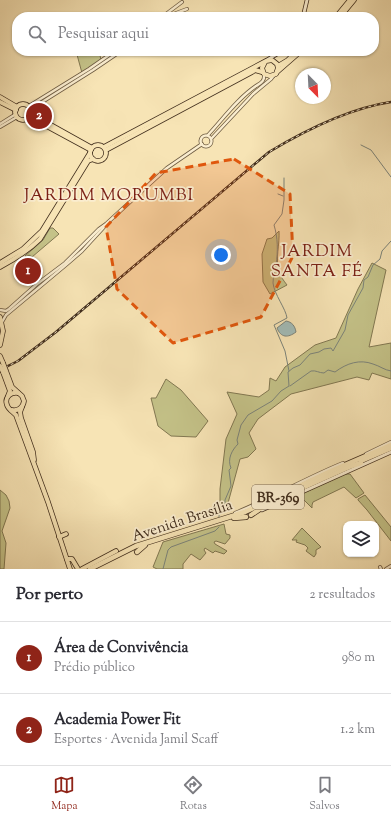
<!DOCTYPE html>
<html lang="pt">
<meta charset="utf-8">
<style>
:root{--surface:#fff;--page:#f7f7f7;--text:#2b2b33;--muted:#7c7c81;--line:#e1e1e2;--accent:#8f2418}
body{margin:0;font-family:"Sorts Mill Goudy",serif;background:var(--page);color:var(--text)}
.controls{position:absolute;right:12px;bottom:12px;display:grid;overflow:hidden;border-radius:8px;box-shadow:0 1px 3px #0004}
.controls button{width:36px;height:36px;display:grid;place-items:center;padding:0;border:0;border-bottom:1px solid var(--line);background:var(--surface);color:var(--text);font:20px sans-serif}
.compass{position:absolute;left:295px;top:68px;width:36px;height:36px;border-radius:50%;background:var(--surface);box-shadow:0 1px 3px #0004;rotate:156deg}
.you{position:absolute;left:221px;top:255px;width:14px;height:14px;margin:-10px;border:3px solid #fff;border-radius:50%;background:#1a73e8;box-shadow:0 0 0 6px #1a73e833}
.badge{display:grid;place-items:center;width:26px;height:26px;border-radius:50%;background:var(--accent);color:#fff;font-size:13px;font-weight:700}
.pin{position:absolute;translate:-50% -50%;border:2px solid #fff;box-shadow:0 1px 4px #0006}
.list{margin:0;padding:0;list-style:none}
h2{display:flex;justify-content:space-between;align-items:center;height:52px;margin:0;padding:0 16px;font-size:17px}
h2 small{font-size:13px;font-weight:400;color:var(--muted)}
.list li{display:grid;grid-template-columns:26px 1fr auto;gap:12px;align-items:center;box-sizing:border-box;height:72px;padding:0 16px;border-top:1px solid var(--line)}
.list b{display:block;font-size:15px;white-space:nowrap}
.list p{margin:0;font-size:13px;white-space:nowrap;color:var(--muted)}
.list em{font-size:13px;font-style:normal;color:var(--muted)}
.icon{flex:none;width:22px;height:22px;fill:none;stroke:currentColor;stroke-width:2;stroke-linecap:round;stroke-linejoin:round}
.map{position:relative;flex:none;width:391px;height:569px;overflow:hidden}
.search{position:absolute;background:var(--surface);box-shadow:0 1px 3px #0004;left:12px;right:12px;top:12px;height:44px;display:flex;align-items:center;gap:10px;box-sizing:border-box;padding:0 14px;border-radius:16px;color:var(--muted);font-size:15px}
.sheet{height:196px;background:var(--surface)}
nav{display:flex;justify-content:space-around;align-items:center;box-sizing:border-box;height:56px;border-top:1px solid var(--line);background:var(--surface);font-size:11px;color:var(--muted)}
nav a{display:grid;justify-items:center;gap:2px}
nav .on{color:var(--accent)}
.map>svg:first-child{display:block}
</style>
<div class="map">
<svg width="391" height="569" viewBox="0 0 391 569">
<rect width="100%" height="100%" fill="#f7e4b5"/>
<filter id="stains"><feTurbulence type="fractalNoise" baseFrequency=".005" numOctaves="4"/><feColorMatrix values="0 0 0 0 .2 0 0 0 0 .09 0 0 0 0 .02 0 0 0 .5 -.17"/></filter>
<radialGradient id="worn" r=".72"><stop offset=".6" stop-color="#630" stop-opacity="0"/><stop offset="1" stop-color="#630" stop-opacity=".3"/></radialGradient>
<g fill="#c4c288" stroke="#827852">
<path d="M76 51H99L101 60 82 73Z"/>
<path d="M50 228H53L59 234 32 257 29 255 26 257 25 256 43 240Z"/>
<path d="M279 231C280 243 275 260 279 272 280 276 284 281 287 285L270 294 263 282 262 254 267 239 272 238Z"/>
<path d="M372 263 386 270 369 347 391 343V379L372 373 369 380 357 377 291 394 258 419 249 433 256 449 248 457 240 459 228 503 220 513V489L226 439 237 414 227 392 259 397 269 390 270 378 276 381 285 367 315 345 336 338 358 289Z"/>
<path d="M166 379 181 390 208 421 196 437 171 436 158 426 151 398H156Z"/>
<path d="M345 474H350L364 493 356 498 344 487 313 502 312 505V508L299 495Z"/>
<path d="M0 490 6 495 9 501 10 508 2 531 6 543 4 569H0Z"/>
<path d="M365 495 391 527V541L367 510 358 500V499Z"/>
<path d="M224 524 226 534 230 535V538L225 544 216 541 214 542 215 544 227 551 224 554 215 551 213 553 205 548 204 550 206 553 200 560 191 554 183 564V569H157L153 567 163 542Z"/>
<path d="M302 528 321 547 316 550V554L314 557 306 551 308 548 305 545 296 542 297 540H292Z"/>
</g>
<path fill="#a2bcb8" stroke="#7b837a" d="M286 321C292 322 295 326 296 332 288 338 281 338 277 328Z"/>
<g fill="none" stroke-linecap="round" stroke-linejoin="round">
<g stroke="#7b837a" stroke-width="1">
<path d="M361 145 371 150 391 177"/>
<path d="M284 178V200L282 214 274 225C278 238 278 251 276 265 275 271 273 277 273 283 274 294 286 309 287 318L274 325 285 351 289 371"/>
<path d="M278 194 283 196"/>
<path d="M290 386 311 371C316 370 319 373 324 373L328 370 335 372C347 363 360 359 373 364 380 366 384 370 391 371"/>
<path d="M219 517V509L225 505V500L231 486 229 470 231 468C227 459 232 450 238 444L237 440 241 425 248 415 272 401 281 391 289 386 288 372 293 368 300 365 310 354 319 352 324 349 331 348 333 351 345 330 348 315 363 288 364 280 368 277 373 265 380 259 382 251 391 241"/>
<path d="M163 569 168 550 171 547 215 531 219 527"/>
</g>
<g stroke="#6e5c43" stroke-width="4">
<g id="tertiary">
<path d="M162 17 182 2"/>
<path d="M167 17 171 15 187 9"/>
<path d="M29 106 89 69 115 51"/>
<path d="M31 109 93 70 121 51"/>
<path d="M0 124 16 114"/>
<path d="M0 127 17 117"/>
<path d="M208 135C223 119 237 99 256 86 261 83 265 81 264 74"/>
<circle cx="206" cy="141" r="5.5"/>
<path d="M211 139 253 94 271 79 275 74"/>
<path d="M0 310 6 311 9 309 37 284 65 263 99 229 106 224 167 168 202 144"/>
<path d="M2 322 6 315 67 264 82 251 105 226"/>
<path d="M366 454 391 442"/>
<path d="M235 513C272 498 306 478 343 463"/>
<path d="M380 567 381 569"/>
<path d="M386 569 391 566"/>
</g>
</g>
<g stroke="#412e1d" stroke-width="4.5">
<g id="secondary">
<path d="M303 17 307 0"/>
<path d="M267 60 282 51"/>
<path d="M262 510 391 452"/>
</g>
</g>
<g stroke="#412e1d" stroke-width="5.5">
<g id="primary">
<path d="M336 17 350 0"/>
<path d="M340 17 354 0"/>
<path d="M278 66 288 60 297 51"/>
<path d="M277 72 301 51"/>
<path d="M0 97 17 107"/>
<path d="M0 102 16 110"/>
<circle cx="23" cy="112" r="8"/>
<path d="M31 114 92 148"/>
<path d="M30 117 91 150"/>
<circle cx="98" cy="153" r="8"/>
<path d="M104 147 266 61 272 60 277 64 278 68 276 74 270 76 264 74 262 68 265 62"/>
<path d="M106 150 252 72 255 70 262 72"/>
<path d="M0 263 23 249 42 231 90 153"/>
<path d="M0 267C15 259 28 251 40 239L88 161 93 159"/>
<path d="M0 317 3 331 0 345"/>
<path d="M0 356 3 363"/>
<path d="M6 371 12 387 22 396 24 401C23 408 18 411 12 410"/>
<path d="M3 372 10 391 8 396"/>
<path d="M18 393C11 392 4 397 7 405 8 409 13 412 16 415L48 502 70 569"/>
<path d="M22 407 20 412 21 418 33 452 34 460"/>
<path d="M59 537 66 534"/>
<path d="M67 559H72L78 569"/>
<path d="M82 569 116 551"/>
</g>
</g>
<g stroke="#412e1d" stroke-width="6">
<g id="trunk">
<path d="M361 461 391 448"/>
<path d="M348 467 361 463"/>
<path d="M300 489 349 467"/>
<path d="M251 515 263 507"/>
<path d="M234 518 246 517"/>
<path d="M137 552 145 545"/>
<path d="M90 569 136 546 245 512 331 471 391 445"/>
</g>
</g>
<use href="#tertiary" stroke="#faedcf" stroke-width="2.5"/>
<use href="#secondary" stroke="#faedcf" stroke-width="3"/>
<use href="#primary" stroke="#f7e4b5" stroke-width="4"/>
<use href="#trunk" stroke="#f7e4b5" stroke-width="4.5"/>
<g stroke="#412e1d" stroke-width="2.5">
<path id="rail" d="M0 370 18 361 56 332 269 152C304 131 351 108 391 102"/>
</g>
<use href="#rail" stroke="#faedcf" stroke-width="1" stroke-dasharray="3" stroke-linecap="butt"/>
<g stroke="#412e1d" stroke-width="5.5" stroke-linecap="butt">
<g id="primary-bridge">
<path d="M3 363 6 371"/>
<path d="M0 366 3 372"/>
</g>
</g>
<use href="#primary-bridge" stroke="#f7e4b5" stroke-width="4"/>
</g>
<path fill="#e0570d" fill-opacity="0.2" stroke="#e0570d" stroke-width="3" stroke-dasharray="8 5" stroke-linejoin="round" d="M234 159 290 194 293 256 261 317 173 343 117 289 106 227 156 173Z"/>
<g text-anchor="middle" stroke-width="3.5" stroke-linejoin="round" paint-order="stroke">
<rect fill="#faedcf" stroke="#786752" stroke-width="1" x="252" y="485" width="52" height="24" rx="3"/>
<g font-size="14" font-weight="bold" fill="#412e1d">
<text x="278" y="502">BR-369</text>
</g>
<g font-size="15" fill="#412e1d" stroke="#faedcf">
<text transform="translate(182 520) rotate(-18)" y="5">Avenida Brasília</text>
</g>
<g font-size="17" letter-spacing="1" fill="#7a1f14" stroke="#faedcf">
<text x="109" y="200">JARDIM MORUMBI</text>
<text x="317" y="256">JARDIM<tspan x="317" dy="20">SANTA FÉ</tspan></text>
</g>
</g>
<rect width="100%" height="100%" filter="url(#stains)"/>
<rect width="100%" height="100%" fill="url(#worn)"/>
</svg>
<div class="controls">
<button><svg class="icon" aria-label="layers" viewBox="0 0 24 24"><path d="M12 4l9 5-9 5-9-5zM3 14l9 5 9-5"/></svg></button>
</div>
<svg class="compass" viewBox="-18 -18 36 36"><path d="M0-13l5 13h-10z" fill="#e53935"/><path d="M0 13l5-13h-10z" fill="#7c7c81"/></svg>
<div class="you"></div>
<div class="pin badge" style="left:28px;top:271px">1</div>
<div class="pin badge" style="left:39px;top:116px">2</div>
<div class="search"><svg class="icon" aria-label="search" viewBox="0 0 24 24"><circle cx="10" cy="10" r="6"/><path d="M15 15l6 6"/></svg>Pesquisar aqui</div>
</div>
<section class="sheet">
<h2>Por perto<small>2 resultados</small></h2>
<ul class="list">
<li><span class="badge">1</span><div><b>Área de Convivência</b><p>Prédio público</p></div><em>980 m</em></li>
<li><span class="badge">2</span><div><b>Academia Power Fit</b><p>Esportes · Avenida Jamil Scaff</p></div><em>1.2 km</em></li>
</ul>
</section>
<nav>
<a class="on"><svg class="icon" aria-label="map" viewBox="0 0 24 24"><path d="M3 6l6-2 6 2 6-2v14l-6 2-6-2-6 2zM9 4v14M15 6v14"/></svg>Mapa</a>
<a><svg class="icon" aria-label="directions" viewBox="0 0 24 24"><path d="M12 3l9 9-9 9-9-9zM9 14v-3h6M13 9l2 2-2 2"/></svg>Rotas</a>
<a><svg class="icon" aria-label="saved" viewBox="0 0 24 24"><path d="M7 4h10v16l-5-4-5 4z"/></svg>Salvos</a>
</nav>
